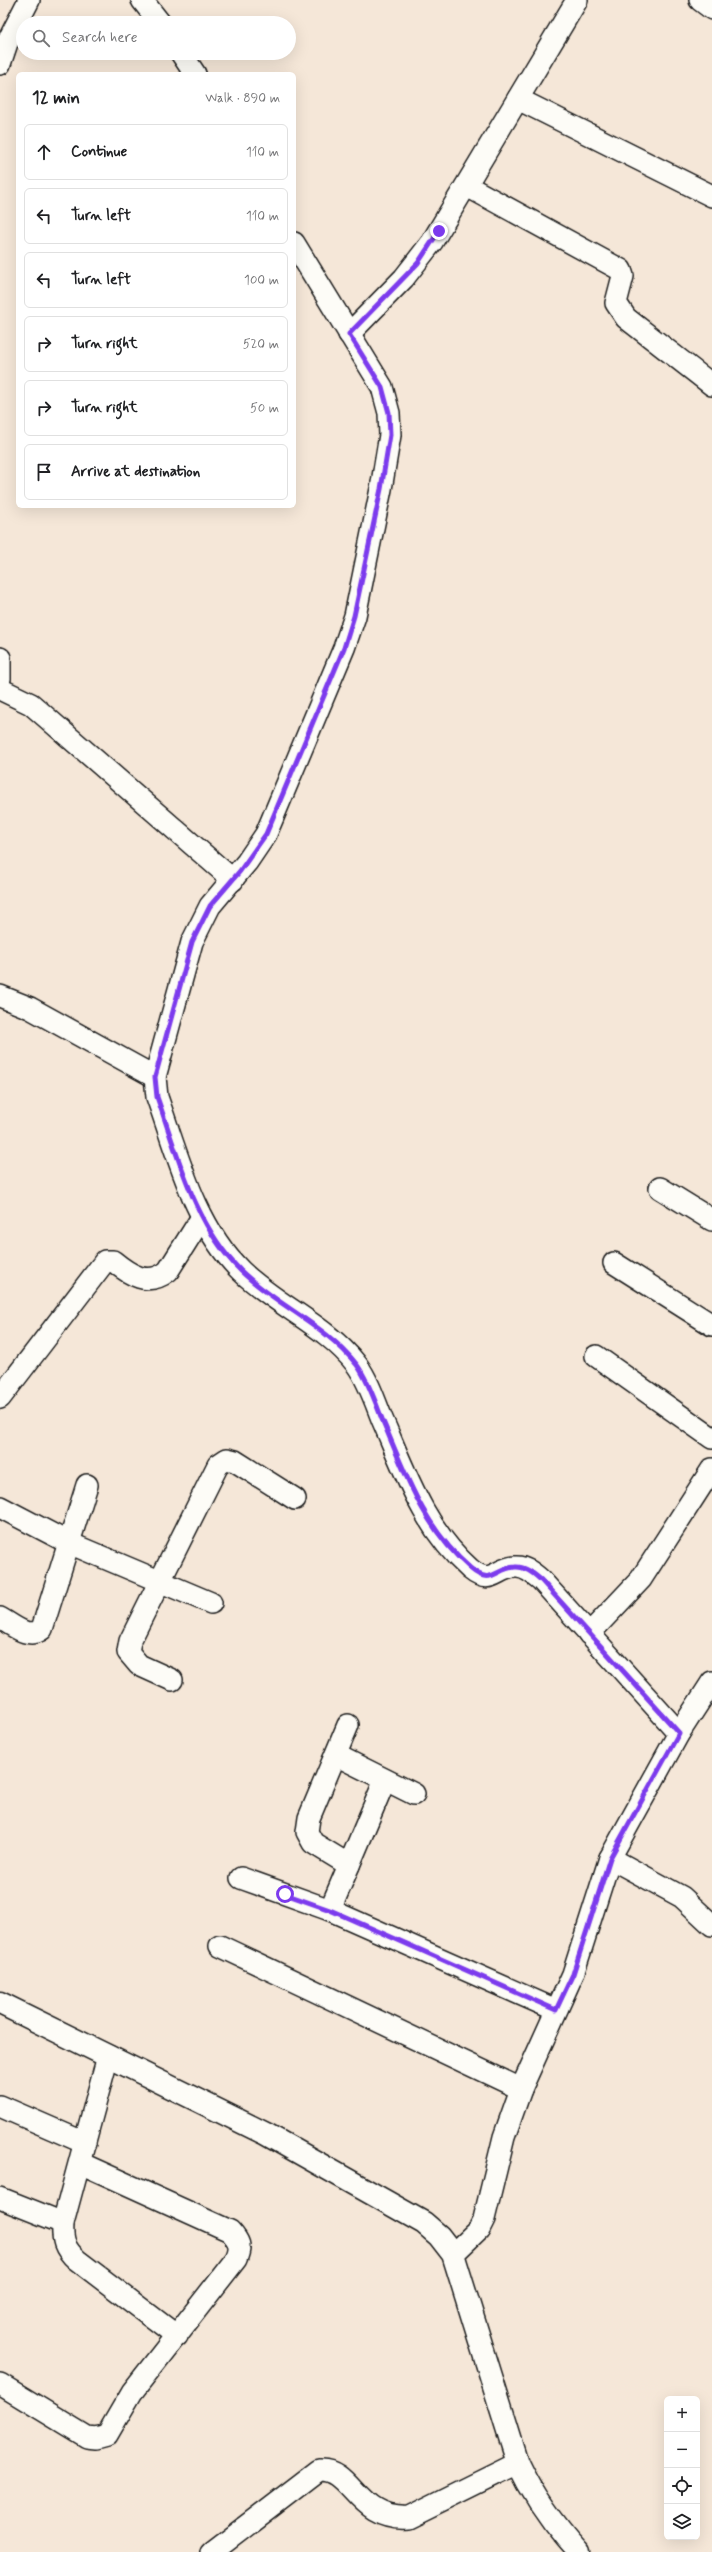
<!DOCTYPE html>
<meta charset="utf-8">
<style>
:root{--surface:#fff;--page:#f6f6f6;--text:#202124;--muted:#757577;--line:#e0e0e0}
body{margin:0;font-family:Mynerve,sans-serif;background:var(--page);color:var(--text)}
.controls{position:absolute;right:12px;bottom:12px;display:grid;overflow:hidden;border-radius:6px;box-shadow:0 4px 16px #0002}
.controls button{width:36px;height:36px;display:grid;place-items:center;padding:0;border:0;border-bottom:1px solid var(--line);background:var(--surface);color:var(--text);font:20px sans-serif}
.stop{position:absolute;width:12px;height:12px;margin:-9px;border:3px solid #7c3aed;border-radius:50%;background:#fff}
.stop.end{background:#7c3aed;border-color:#fff;box-shadow:0 1px 4px #0008}
.list{margin:0;padding:0;list-style:none}
h2{display:flex;justify-content:space-between;align-items:center;height:52px;margin:0;padding:0 16px;font-size:17px}
h2 small{font-size:13px;font-weight:400;color:var(--muted)}
.list li{display:grid;grid-template-columns:26px 1fr auto;gap:12px;align-items:center;box-sizing:border-box;height:56px;margin:0 8px 8px;padding:0 8px;border:1px solid var(--line);border-radius:6px}
.list b{display:block;font-size:15px;white-space:nowrap}
.list em{font-size:13px;font-style:normal;color:var(--muted)}
.icon{flex:none;width:22px;height:22px;fill:none;stroke:currentColor;stroke-width:2;stroke-linecap:round;stroke-linejoin:round}
.map{position:relative;flex:none;width:712px;height:2552px;overflow:hidden}
.search{position:absolute;background:var(--surface);box-shadow:0 4px 16px #0002;left:16px;top:16px;width:280px;height:44px;display:flex;align-items:center;gap:10px;box-sizing:border-box;padding:0 14px;border-radius:22px;color:var(--muted);font-size:15px}
.panel{position:absolute;background:var(--surface);box-shadow:0 4px 16px #0002;left:16px;top:72px;width:280px;height:436px;border-radius:6px}
.map>svg:first-child{display:block}
</style>
<div class="map">
<svg width="712" height="2552" viewBox="0 0 712 2552">
<rect width="100%" height="100%" fill="#f5e7d8"/>
<filter id="ink" filterUnits="userSpaceOnUse"><feTurbulence type="fractalNoise" baseFrequency=".025" numOctaves="2"/><feDisplacementMap in="SourceGraphic" scale="8" xChannelSelector="R" yChannelSelector="G"/><feConvolveMatrix kernelMatrix="1 2 1 2 8 2 1 2 1" color-interpolation-filters="sRGB"/></filter>
<g filter="url(#ink)">
<g fill="none" stroke-linecap="round" stroke-linejoin="round">
<g stroke="#1c1c1c" stroke-width="24">
<g id="minor">
<path d="M142 0 160 23"/>
<path d="M700 0 712 9"/>
<path d="M181 53 195 74"/>
<path d="M0 64 7 43 29 0"/>
<path d="M518 99 712 196"/>
<path d="M467 186 621 270 623 276 616 303 626 318 712 385"/>
<path d="M294 243 382 387 389 413 390 435 381 489 355 616 344 648 266 834 247 862 210 906 192 942 155 1077 157 1097C178 1156 195 1226 241 1271 277 1306 326 1325 357 1365 368 1380 375 1401 382 1419 406 1474 424 1528 470 1569 492 1587 495 1568 515 1567 525 1566 534 1574 541 1580L679 1733"/>
<path d="M349 334 404 278 432 242 577 0"/>
<path d="M0 658V679"/>
<path d="M0 689 31 704 233 880"/>
<path d="M0 996 30 1008 155 1077"/>
<path d="M660 1188 712 1220"/>
<path d="M614 1263 712 1325"/>
<path d="M596 1356 712 1438"/>
<path d="M0 1398 105 1261H113C130 1275 148 1287 168 1271L202 1217"/>
<path d="M0 1507 69 1543 211 1603"/>
<path d="M0 1618C13 1625 28 1640 42 1629L87 1485"/>
<path d="M589 1634 641 1579 712 1469"/>
<path d="M172 1680 139 1665 128 1652 130 1641 218 1465 227 1459 235 1461 295 1499"/>
<path d="M348 1725 309 1818 307 1832 313 1843 349 1865"/>
<path d="M336 1755 414 1794"/>
<path d="M610 1858 682 1897 712 1925"/>
<path d="M241 1878 330 1910 556 2010"/>
<path d="M330 1910 385 1780"/>
<path d="M220 1946 521 2089"/>
<path d="M108 2056 63 2223C62 2240 64 2248 77 2260L177 2336"/>
<path d="M0 2106 85 2143"/>
<path d="M0 2198 63 2223"/>
<path d="M453 2254 479 2229 484 2219 504 2137 521 2089 573 1974 610 1858 679 1733 712 1682"/>
<path d="M0 2384 87 2437 96 2438 107 2435 132 2392 236 2259C242 2246 239 2241 230 2231L80 2163"/>
<path d="M212 2552 319 2470C353 2468 356 2521 409 2517L518 2463"/>
</g>
</g>
<g stroke="#1c1c1c" stroke-width="25">
<path id="primary" d="M0 2003 266 2134 424 2223 439 2236 453 2254 518 2463C533 2495 555 2526 579 2552"/>
</g>
<use href="#minor" stroke="#fdfcf7" stroke-width="21"/>
<use href="#primary" stroke="#fdfcf7" stroke-width="22"/>
</g>
</g>
<g fill="none" stroke-linecap="round" stroke-linejoin="round" filter="url(#ink)">
<path stroke="#7c3aed" stroke-width="5" d="M285 1894 330 1910 556 2010 573 1974 610 1858 679 1733 541 1580C534 1574 525 1566 515 1567 495 1568 492 1587 470 1568 423 1527 406 1475 382 1419 375 1401 368 1380 357 1365 326 1325 277 1306 241 1271 195 1226 178 1156 157 1097L155 1077 192 942 210 906 240 871 266 834 344 648 354 616 381 489 390 435 389 413 382 387 349 334 418 263 439 231"/>
</g>
</svg>
<div class="controls">
<button>+</button>
<button>−</button>
<button><svg class="icon" aria-label="locate" viewBox="0 0 24 24"><circle cx="12" cy="12" r="6"/><path d="M12 2v4M12 18v4M2 12h4M18 12h4"/></svg></button>
<button><svg class="icon" aria-label="layers" viewBox="0 0 24 24"><path d="M12 4l9 5-9 5-9-5zM3 14l9 5 9-5"/></svg></button>
</div>
<div class="stop" style="left:285px;top:1894px"></div>
<div class="stop end" style="left:439px;top:231px"></div>
<div class="search"><svg class="icon" aria-label="search" viewBox="0 0 24 24"><circle cx="10" cy="10" r="6"/><path d="M15 15l6 6"/></svg>Search here</div>
<section class="panel">
<h2>12 min<small>Walk · 890 m</small></h2>
<ul class="list">
<li><svg class="icon" aria-label="ahead" viewBox="0 0 24 24"><path d="M12 20V5M6 11l6-6 6 6"/></svg><div><b>Continue</b></div><em>110 m</em></li>
<li><svg class="icon" aria-label="left" viewBox="0 0 24 24"><path d="M17 20v-9H6M10 6l-5 5 5 5"/></svg><div><b>Turn left</b></div><em>110 m</em></li>
<li><svg class="icon" aria-label="left" viewBox="0 0 24 24"><path d="M17 20v-9H6M10 6l-5 5 5 5"/></svg><div><b>Turn left</b></div><em>100 m</em></li>
<li><svg class="icon" aria-label="right" viewBox="0 0 24 24"><path d="M7 20v-9h11M14 6l5 5-5 5"/></svg><div><b>Turn right</b></div><em>520 m</em></li>
<li><svg class="icon" aria-label="right" viewBox="0 0 24 24"><path d="M7 20v-9h11M14 6l5 5-5 5"/></svg><div><b>Turn right</b></div><em>50 m</em></li>
<li><svg class="icon" aria-label="arrive" viewBox="0 0 24 24"><path d="M6 21V4h12l-3 4 3 4H6"/></svg><div><b>Arrive at destination</b></div></li>
</ul>
</section>
</div>
